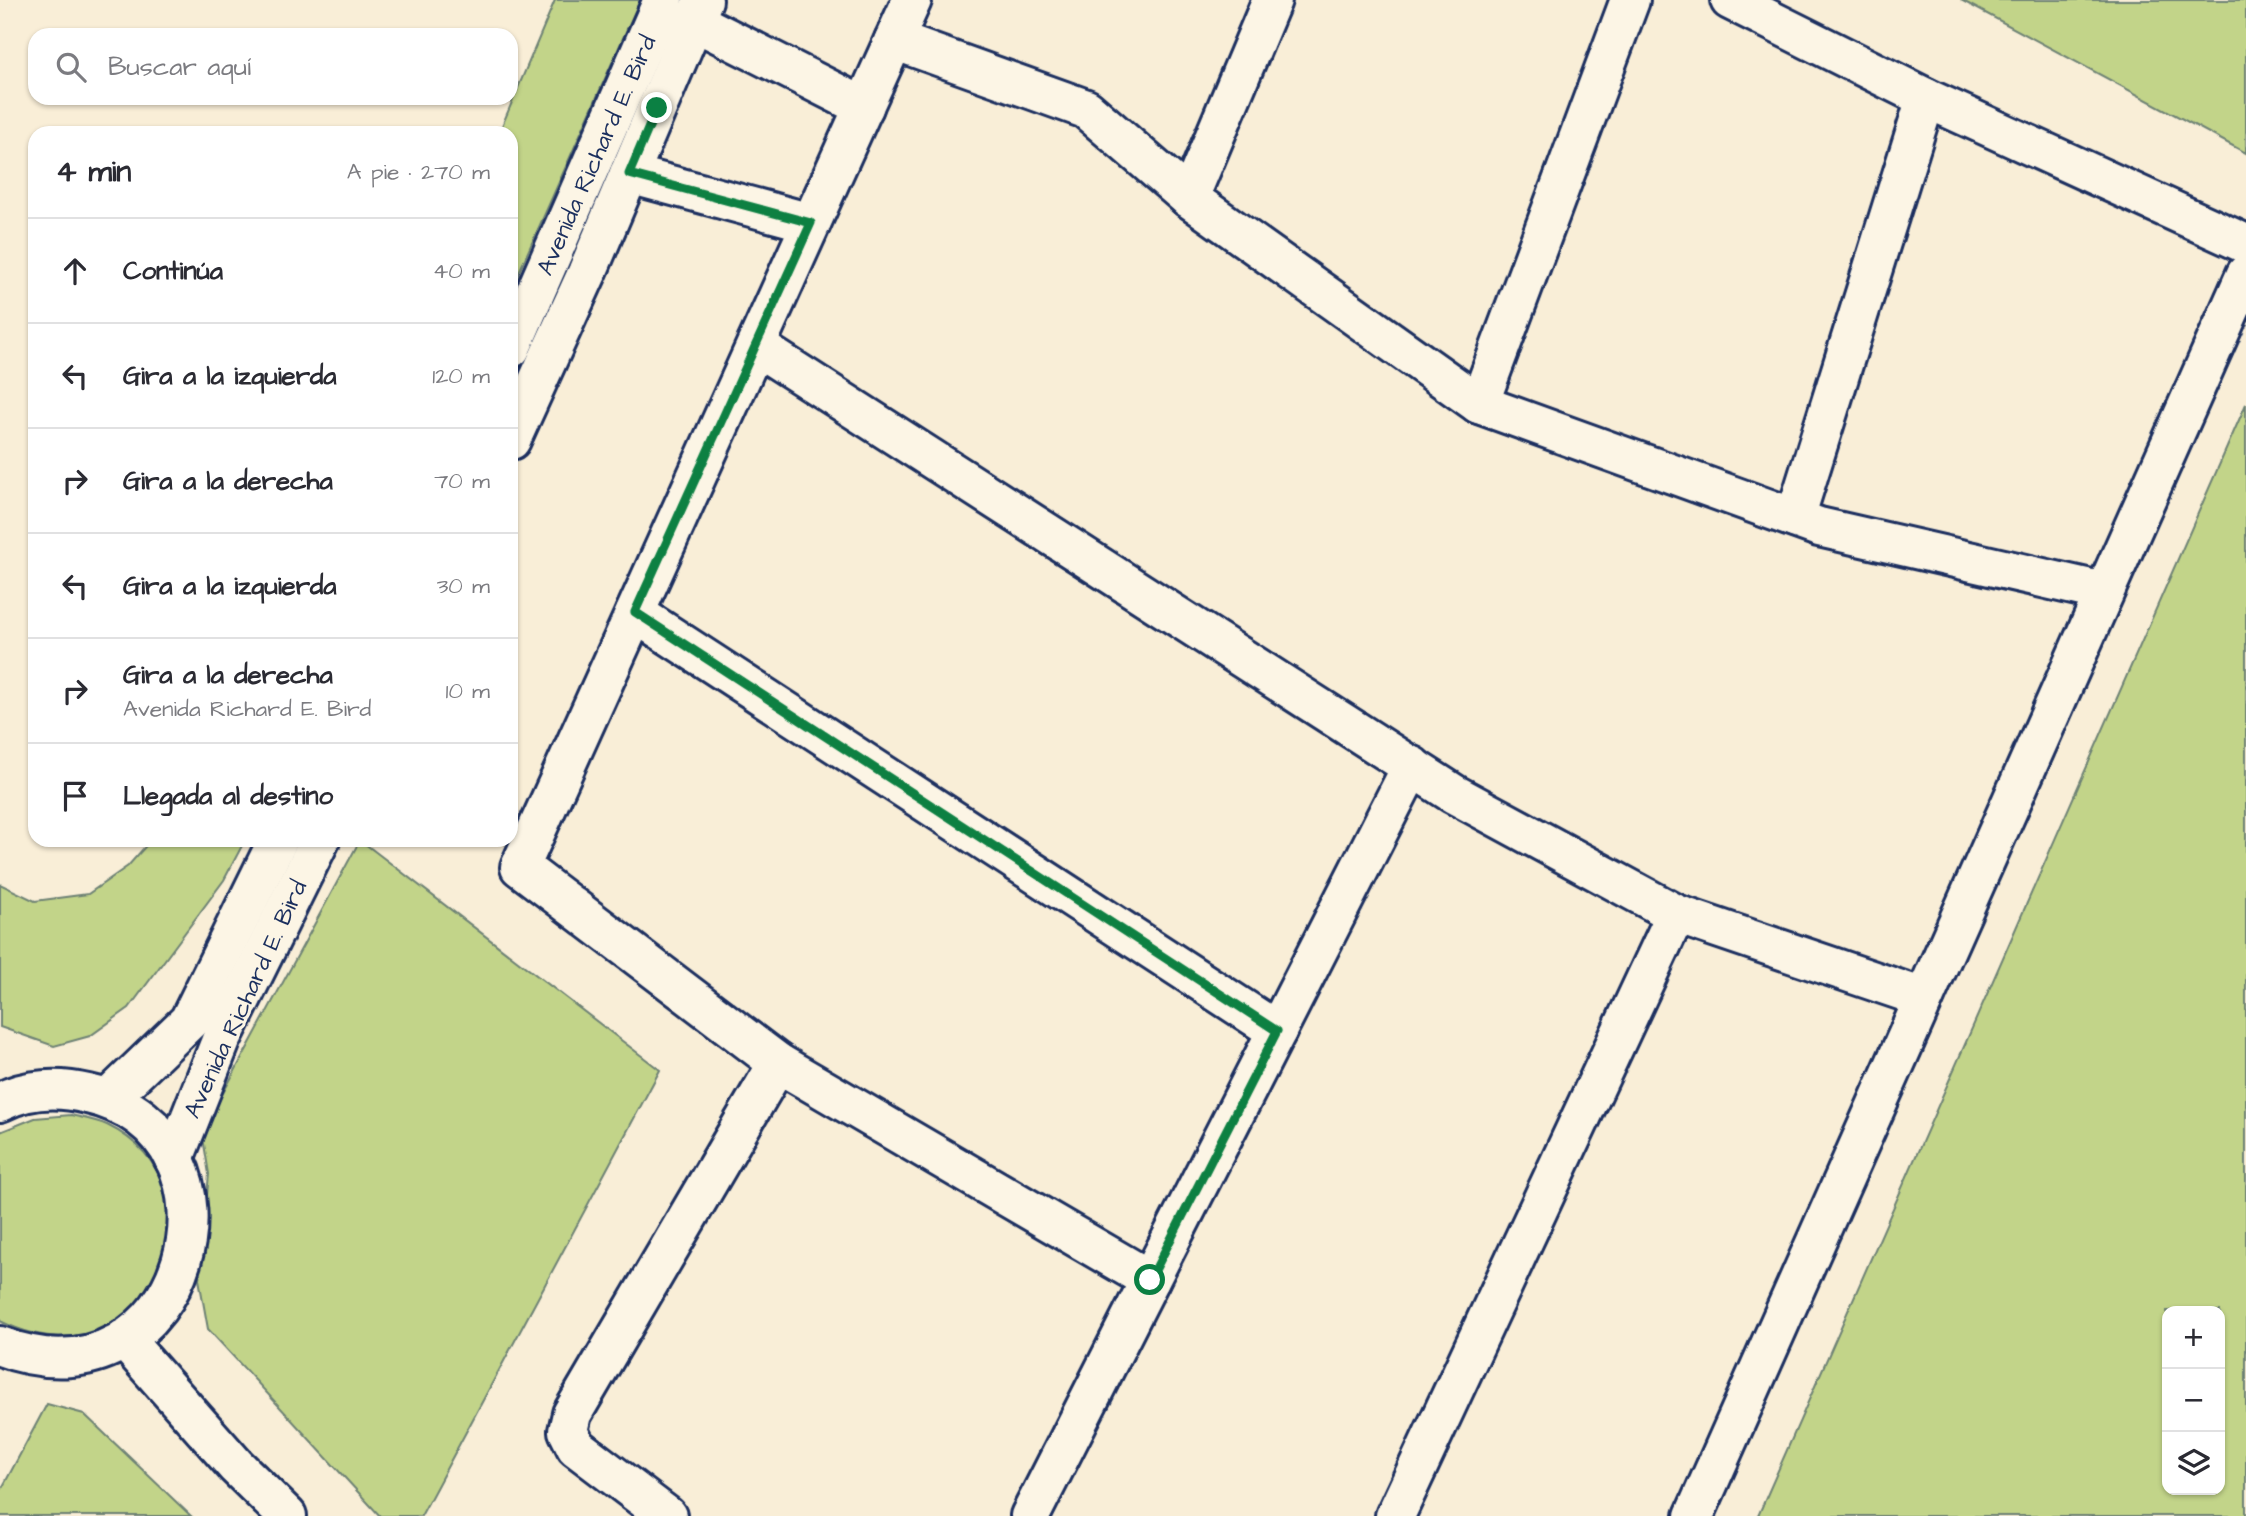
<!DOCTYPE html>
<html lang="es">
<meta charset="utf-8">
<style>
:root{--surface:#fff;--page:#f2f2f3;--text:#2b2b33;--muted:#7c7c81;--line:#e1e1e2}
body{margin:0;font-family:"Architects Daughter",sans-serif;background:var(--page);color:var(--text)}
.controls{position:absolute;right:21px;bottom:21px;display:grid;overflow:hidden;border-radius:14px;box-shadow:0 2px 5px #0004}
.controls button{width:63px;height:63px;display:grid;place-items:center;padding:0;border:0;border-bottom:2px solid var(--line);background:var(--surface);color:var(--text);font:35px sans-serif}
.stop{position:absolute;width:21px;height:21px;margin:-16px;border:5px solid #0b8043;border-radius:50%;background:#fff}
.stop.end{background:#0b8043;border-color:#fff;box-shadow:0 2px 7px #0008}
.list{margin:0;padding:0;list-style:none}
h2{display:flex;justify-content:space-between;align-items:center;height:91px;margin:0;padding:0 28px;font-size:30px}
h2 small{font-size:23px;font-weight:400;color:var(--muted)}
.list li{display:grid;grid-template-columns:46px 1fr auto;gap:21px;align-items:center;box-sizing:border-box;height:105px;padding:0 28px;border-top:2px solid var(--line)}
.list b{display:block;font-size:26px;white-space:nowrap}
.list p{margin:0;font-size:23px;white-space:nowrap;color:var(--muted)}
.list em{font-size:23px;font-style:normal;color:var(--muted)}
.icon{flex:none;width:38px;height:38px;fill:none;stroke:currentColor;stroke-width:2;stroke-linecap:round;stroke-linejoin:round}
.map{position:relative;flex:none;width:2246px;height:1516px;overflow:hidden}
.search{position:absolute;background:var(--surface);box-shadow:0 2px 5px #0004;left:28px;top:28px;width:490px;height:77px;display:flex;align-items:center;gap:18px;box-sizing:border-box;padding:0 24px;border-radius:21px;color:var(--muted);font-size:26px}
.panel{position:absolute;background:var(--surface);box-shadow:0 2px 5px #0004;left:28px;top:126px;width:490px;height:721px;border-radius:21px}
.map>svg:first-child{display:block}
</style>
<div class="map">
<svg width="2246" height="1516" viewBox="0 0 2246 1516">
<rect width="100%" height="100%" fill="#f9eed7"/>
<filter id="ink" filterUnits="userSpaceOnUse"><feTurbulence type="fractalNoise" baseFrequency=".0143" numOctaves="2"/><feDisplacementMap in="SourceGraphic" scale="14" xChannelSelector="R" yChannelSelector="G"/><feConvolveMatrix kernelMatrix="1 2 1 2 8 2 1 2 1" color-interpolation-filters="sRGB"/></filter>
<g filter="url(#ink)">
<g fill="#c2d489" stroke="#6e8274" stroke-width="2" fill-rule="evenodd">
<path d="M555 0H640L511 290V133H499Z"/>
<path d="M1961 0H2246V153Z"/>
<path d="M2246 404V1516H1758ZM2167 1311H2220V1490H2167Z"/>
<path d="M151 840H245L224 880 129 1008 90 1036 54 1046 0 1027V884L35 901 88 894 128 866Z"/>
<path d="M360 840 660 1070 421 1516H380L208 1329 199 1279 209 1174 202 1132Z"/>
<path d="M71 1115C83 1118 96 1120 107 1125 235 1187 152 1395 0 1321V1132L35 1118Z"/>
<path d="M47 1404 84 1414 191 1516H0V1492Z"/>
</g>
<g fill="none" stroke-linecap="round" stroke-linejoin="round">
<g stroke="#1b2f5e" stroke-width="44">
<g id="street">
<path d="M912 0 520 867 778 1063 1150 1280 1412 766"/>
<path d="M1730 0 1926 98 2246 244"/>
<path d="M694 21 864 107"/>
<path d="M894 40 1086 109 1189 198 1479 404 1819 527 2104 592"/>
<path d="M629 174 811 223"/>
<path d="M1189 198 1272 0"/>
<path d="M756 346 1454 794 1676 914 1924 998"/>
<path d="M1479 404 1630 0"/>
<path d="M1795 518 1926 98"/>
<path d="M635 613 1277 1031"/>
<path d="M124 1339 236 1466 287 1516"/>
<path d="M667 1516 576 1447 568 1431 572 1414 778 1063"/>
<path d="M1030 1516 1150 1280"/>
<path d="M1395 1516 1676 914"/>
<path d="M1694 1516 2246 274"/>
</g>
</g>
<g stroke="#1b2f5e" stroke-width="44">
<g id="secondary">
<path d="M511 348 663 0"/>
<path d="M511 440 587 273 703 0"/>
<path d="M108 1099 189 1021 278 840"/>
<path d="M0 1102C27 1088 59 1087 88 1094 263 1133 191 1418 0 1346"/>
<path d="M174 1159 222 1038 320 840"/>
</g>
</g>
<use href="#street" stroke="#fcf5e5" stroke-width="38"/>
<use href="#secondary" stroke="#fcf5e5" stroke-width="38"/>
</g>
</g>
<g fill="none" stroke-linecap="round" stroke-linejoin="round" filter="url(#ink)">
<path stroke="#0b8043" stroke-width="9" d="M657 108 629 174 811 223 635 612 1277 1031 1150 1280"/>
</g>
<g text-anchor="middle" stroke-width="6" stroke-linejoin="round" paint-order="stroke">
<g font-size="24" fill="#1b2f5e" stroke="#fcf5e5">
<text transform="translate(596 155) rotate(-66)" y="8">Avenida Richard E. Bird</text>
<text transform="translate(245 999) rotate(-65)" y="8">Avenida Richard E. Bird</text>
</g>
</g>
</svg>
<div class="controls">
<button>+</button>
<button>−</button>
<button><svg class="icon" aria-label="layers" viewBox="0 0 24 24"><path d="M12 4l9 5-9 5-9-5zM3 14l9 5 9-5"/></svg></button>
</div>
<div class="stop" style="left:1150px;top:1280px"></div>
<div class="stop end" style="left:657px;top:108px"></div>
<div class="search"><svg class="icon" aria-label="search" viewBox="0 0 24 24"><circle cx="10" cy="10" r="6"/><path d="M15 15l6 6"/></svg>Buscar aquí</div>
<section class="panel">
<h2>4 min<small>A pie · 270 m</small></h2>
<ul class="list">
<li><svg class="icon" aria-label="ahead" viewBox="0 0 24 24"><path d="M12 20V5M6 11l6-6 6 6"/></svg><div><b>Continúa</b></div><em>40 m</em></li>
<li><svg class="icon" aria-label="left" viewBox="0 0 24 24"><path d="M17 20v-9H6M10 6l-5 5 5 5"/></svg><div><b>Gira a la izquierda</b></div><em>120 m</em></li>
<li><svg class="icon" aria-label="right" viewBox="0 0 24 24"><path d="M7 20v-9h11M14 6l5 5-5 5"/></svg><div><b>Gira a la derecha</b></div><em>70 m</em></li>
<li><svg class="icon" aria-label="left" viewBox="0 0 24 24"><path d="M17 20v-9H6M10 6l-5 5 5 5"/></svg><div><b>Gira a la izquierda</b></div><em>30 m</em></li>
<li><svg class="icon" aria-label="right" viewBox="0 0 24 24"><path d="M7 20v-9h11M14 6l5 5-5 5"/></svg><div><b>Gira a la derecha</b><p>Avenida Richard E. Bird</p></div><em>10 m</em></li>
<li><svg class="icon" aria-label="arrive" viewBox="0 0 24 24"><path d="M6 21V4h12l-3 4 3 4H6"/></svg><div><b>Llegada al destino</b></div></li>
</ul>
</section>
</div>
